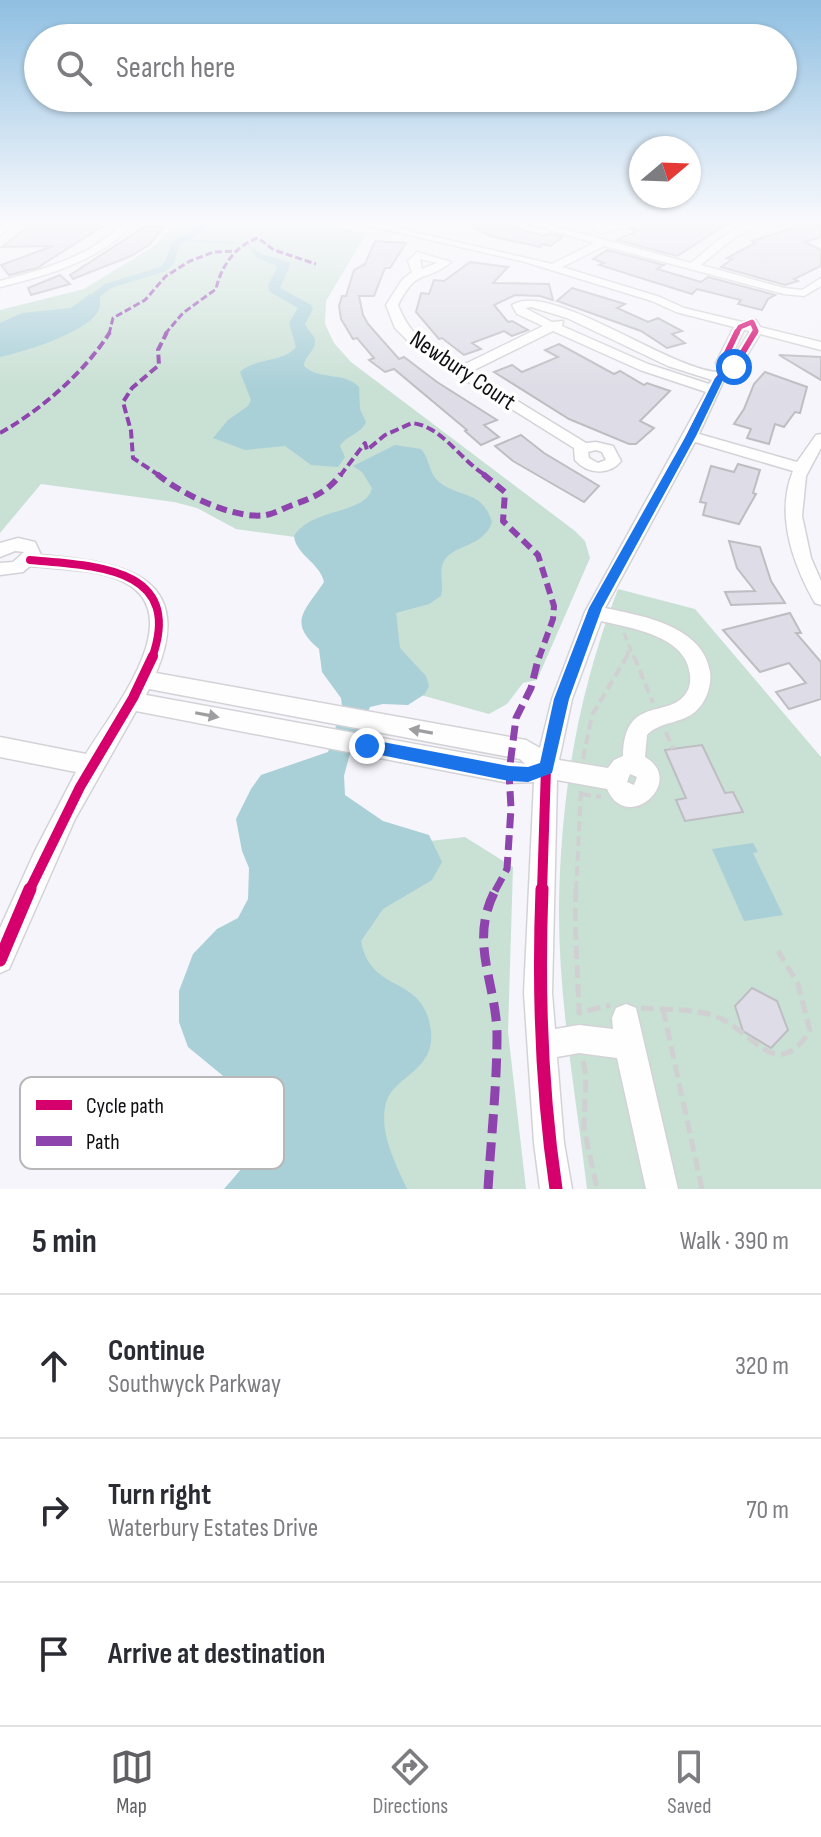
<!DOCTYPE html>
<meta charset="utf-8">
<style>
:root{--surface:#fff;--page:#f7f7f7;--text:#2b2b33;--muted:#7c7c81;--line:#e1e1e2;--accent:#606064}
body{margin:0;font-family:"Sofia Sans Condensed",sans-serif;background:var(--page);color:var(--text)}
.compass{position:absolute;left:629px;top:136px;width:72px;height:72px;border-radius:50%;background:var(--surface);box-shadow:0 2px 6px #0004;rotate:71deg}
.stop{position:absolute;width:24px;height:24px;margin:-18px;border:6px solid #1a73e8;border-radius:50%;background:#fff}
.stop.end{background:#1a73e8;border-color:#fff;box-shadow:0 2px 8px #0008}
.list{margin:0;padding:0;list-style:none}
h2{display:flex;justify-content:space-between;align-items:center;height:104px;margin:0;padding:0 32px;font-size:34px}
h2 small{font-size:26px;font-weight:400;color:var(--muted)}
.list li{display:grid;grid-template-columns:52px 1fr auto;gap:24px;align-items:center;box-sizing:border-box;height:144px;padding:0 32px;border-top:2px solid var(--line)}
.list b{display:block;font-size:30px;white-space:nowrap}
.list p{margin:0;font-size:26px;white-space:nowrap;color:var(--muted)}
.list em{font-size:26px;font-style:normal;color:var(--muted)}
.icon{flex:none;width:44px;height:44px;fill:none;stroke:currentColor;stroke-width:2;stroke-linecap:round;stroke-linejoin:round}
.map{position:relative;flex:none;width:821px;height:1189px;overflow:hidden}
.search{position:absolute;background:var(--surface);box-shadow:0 2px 6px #0004;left:24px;right:24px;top:24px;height:88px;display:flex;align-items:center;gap:20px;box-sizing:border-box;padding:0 28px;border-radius:44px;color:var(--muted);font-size:30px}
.sheet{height:536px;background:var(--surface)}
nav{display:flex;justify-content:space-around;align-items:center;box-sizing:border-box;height:112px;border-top:2px solid var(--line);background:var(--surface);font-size:22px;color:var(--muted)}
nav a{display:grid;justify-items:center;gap:4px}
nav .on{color:var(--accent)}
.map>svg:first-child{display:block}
</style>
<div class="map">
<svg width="821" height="1189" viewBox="0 0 821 1189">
<rect width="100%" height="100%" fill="#f5f5fb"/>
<g fill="#c9e0d4">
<path d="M178 222H316L366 234 326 301 325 324 334 343 351 362 575 531 585 541 590 558 537 680 523 683 507 704 489 714 367 680 355 545 236 529 197 508 174 502 41 484 0 533V310L84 289 154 246Z"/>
<path d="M618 589 695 609 821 757V1189H587C576 1095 558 999 559 904 561 793 578 693 618 589Z"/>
<path d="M465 837 513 867 508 1032 526 1189H270L332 852Z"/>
</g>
<g fill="#a9cfd7">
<path d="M247 244 261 254 291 263 280 288 311 305 313 309 305 324C307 330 316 336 315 342 315 351 304 356 304 366 320 381 344 371 359 387L360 409 366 422C361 434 347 435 340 446L345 457 338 467 311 465 285 446 245 450 213 438 228 420 248 406 251 400 240 372C256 357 283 363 296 347L289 323 298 308 270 292 268 285 278 266 257 258Z"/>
<path d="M90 294 100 295C100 302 101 307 97 313 84 333 24 352 0 357V323L22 313 71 308Z"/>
<path d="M395 445 421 449C429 458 429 471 436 479 455 499 482 488 492 522 484 548 451 544 443 563 439 573 444 585 441 596L429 604 396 613 400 648 426 676 429 686 425 694 408 705 383 704 370 707 349 757 344 776 345 795 383 821 429 835 442 862 432 880 383 909 361 941C371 996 425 973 431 1032 435 1073 390 1076 385 1107 380 1135 396 1164 407 1189H224L243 1167 247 1108 239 1089 188 1047 179 1022V991L193 954 217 929 238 918 248 899 249 868 242 851 236 819 251 789 261 775 328 752 342 706 341 698 322 672 319 649C287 622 305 611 324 582 320 563 296 555 294 536 312 507 366 515 372 488L362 472 353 466Z"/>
<path d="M753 843 758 852 753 853 783 915 744 921 712 849Z"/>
</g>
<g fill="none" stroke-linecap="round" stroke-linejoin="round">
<path stroke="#a9cfd7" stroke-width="2" d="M181 240 234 243"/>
<path fill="#a9cfd7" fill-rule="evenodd" d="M202 222H210L205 231 179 245 174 263 166 271 111 288 85 308 76 306 105 284 160 267 165 262 172 242 199 227Z"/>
</g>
<g fill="#dedde7" stroke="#bebdc2" stroke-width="2">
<path d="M34 222H71L103 226 37 268 9 275 1 265 53 246 2 247Z"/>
<path d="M463 222H495L544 236 549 233 563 237 550 246 542 244 540 247 490 236Z"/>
<path d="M645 222H730L677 256 617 240 637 231 630 229Z"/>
<path d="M792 222H816L821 227V237L805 242 821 250V266L794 279 798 281 785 285 721 267 732 259 727 258 755 243 752 241 800 226Z"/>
<path d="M146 226 164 227 150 244 131 256 73 279 70 275Z"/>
<path d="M375 241 406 243 390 268H385L374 296H359L363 315 368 324 399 359 404 357 437 382 497 420 484 425 499 437 481 445 465 431 467 430 394 369 385 372 369 360 374 358 357 338 353 339 341 319 339 306 342 296H346L354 270 365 264Z"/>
<path d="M607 250 664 265 657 269 701 282 708 277 775 295 768 299 762 310 738 304 741 300 697 289 692 294 599 265 604 263 593 259Z"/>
<path d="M470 262 508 267 493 283 549 284 553 300 540 296 515 295 494 305 508 322 512 321 528 330 512 336 504 331 472 343 481 349 464 355 442 338 439 339 416 312 421 293 429 294 434 280 444 281Z"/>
<path d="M60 275 70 284 31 295 28 288Z"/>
<path d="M572 288 625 304 617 308 648 322 658 318 682 331 672 334 685 343 667 348 641 331 557 301Z"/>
<path d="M559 344 614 374 620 371 644 385 647 383 670 391 640 421 654 428 636 444H629L569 419 494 372 512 365 522 372 558 357 545 350Z"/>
<path d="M779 355 821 357V380Z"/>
<path d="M765 372 807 387 800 413 795 412 784 427 775 424 769 444 747 438 751 429 734 424 744 409 754 384Z"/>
<path d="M521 435 544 453 599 486 584 502 513 461 495 446Z"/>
<path d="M738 464 760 470 753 493 756 494 739 524 703 515 706 503 700 502 711 466 734 472Z"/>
<path d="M729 541 760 547 771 581 785 603 731 605 725 592 755 591 737 568Z"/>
<path d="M790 613 801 633H796L821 662V699L789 709 776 692 806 683 789 663 760 672 723 630Z"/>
<path d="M702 745 725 793 733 792 743 812 685 821 676 800 686 798 665 750Z"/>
<path d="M752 988 777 1001 788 1030 771 1048 743 1031 735 1006Z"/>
</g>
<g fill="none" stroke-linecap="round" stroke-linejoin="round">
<g stroke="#d3d3d7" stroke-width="3">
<g id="minor">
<path d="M7 222H18L0 235V228Z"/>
<path d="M125 222H135C100 261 49 275 0 287V281C46 269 91 256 125 222Z"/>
<path d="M353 222H371L552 264 594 243 523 222H539L691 263C713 245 735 222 764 222L735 237 701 265 784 288 802 290 821 278V286L804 296 784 294 604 246 562 267 660 297 684 308 742 322 756 320 760 327 821 342V350L760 334 738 370 724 380 699 434 797 462 816 435 821 434V448L806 476 802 516 811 558 821 581V605L815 603C793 564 775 515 793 471L695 442 605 608C643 616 703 626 710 672 712 685 706 702 696 711 682 724 660 721 647 735L645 757C687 781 627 835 607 789L557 780 552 993 555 1029 579 1025 613 1029 612 1018 616 1008 626 1004 636 1008 678 1189H646L617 1058 579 1053 557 1057 564 1143 572 1189H540L534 1143 524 993 534 782 509 783 136 711 75 819 9 969 0 973V928L35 851 76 772 0 757V737L86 754C111 712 198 608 115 578 89 569 58 569 30 566L23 572 0 575V563L13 562 24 552 15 551 0 557V543L18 538 35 542 41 555C118 562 198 573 156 673L526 740 540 748 552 699 585 612 706 392 640 370 553 331 470 372 586 443 596 442 613 446 621 461C609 476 587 474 575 460L574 448 417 350 395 328 386 305 402 280 412 272 408 261 417 252 451 262C424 284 418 266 398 305 411 339 431 348 461 366L543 326 517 314 512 305C550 280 671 371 719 372L716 363 734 327 676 312 652 301 525 262ZM420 259 437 263 422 269ZM531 307 567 318 668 366 712 380 709 384 648 364 562 326 563 321 552 322 525 308ZM744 330 750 331 729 365 728 363ZM596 450 602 452 606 460 598 463 589 458 588 452ZM601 621C631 628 687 636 690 675 691 683 689 691 683 697 670 711 646 706 633 721 625 730 623 744 623 756L614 760 608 768 559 760 572 699ZM149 689 520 759 525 764 146 695ZM630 774 637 777 634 785 627 782Z"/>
<path d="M592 222H615L623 228 600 233 591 227Z"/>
</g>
</g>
<g stroke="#d0d0d2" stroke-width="3" stroke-dasharray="8 4" stroke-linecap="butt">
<path d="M624 633 634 658"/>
<path d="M626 658 630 646"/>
</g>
<g stroke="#d0d0d2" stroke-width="4" stroke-dasharray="10 5" stroke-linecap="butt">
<path d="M634 656 653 703"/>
<path d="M666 732 673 749"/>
<path d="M583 759 592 715 627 656"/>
<path d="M581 794 601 797"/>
<path d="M576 891 581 790"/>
</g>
<g stroke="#d0d0d2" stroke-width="5" stroke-dasharray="13 6" stroke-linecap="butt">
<path d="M576 889C574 930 578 972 579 1013L610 1005"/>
<path d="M641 1008C665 1010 692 1008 715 1016 753 1030 775 1085 810 1031L798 984 778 951"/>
<path d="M663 1009 702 1189"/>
<path d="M583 1061 586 1075 584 1128 597 1189"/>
</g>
<use href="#minor" fill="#fefefe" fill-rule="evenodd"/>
<g stroke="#8e44ad" stroke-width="3" stroke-dasharray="7 3" stroke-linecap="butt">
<path d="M109 334 113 318 145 300 166 276 190 261 214 252 236 251"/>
<path d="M165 334 183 313 216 289C221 266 236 245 258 238L274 250 316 264"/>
</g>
<g stroke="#8e44ad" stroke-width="4" stroke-dasharray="9 4" stroke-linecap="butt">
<path d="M0 433C41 410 85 372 110 332"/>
<path d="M160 476 133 458 131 431 123 402 132 388 159 365 158 350 167 332"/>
<path d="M340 476 365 443 367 450 385 435 412 423C444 427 460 461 487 476"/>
</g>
<g stroke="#8e44ad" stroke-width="6" stroke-dasharray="11 6" stroke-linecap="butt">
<path d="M157 474C181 494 235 520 266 515 276 513 286 507 295 504 315 497 328 491 341 474"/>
<path d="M483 474 505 492 503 521 538 555 554 606 553 619 539 658"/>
</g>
<path stroke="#8e44ad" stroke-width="7" stroke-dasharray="15 7" stroke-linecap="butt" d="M495 891 507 869 511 808 509 773 516 718 531 688 539 656"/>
<path stroke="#8e44ad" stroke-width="9" stroke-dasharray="19 9" stroke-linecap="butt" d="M488 1189C491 1138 497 1086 497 1034 496 981 468 941 496 889"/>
<g stroke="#fff" stroke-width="8">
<path id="cycleway-far4" d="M736 334 740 327 752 322 756 331 754 334"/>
</g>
<g stroke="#fff" stroke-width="10">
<g id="cycleway-far3">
<path d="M725 372 722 363 737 332"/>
<path d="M669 476 719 378 734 367 755 332"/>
</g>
</g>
<g stroke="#fff" stroke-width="13">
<g id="cycleway-far2">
<path d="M30 560C93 566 185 566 152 658"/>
<path d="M577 658 596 608 670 474"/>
</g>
</g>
<g stroke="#fff" stroke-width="15">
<g id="cycleway-far1">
<path d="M29 891 80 787 133 698 153 656"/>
<path d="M542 891 546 768 562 699 578 656"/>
</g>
</g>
<g stroke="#fff" stroke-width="18">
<g id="cycleway">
<path d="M542 889C538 991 541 1088 556 1189"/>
<path d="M0 960 30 889"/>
</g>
</g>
<use href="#cycleway-far4" stroke="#d6006c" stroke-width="5"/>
<use href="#cycleway-far3" stroke="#d6006c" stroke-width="6"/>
<use href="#cycleway-far2" stroke="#d6006c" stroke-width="8"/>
<use href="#cycleway-far1" stroke="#d6006c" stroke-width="10"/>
<use href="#cycleway" stroke="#d6006c" stroke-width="13"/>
</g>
<defs><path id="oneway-solid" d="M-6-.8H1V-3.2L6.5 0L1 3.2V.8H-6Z" transform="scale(2)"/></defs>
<g fill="#9e9ea0">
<use href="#oneway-solid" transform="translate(207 715) rotate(11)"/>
<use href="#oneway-solid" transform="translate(421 731) rotate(-170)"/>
</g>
<linearGradient id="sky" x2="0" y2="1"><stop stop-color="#8fbfe1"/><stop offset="0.57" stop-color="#fafafd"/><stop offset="1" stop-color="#fafafd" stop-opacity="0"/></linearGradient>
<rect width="821" height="389" fill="url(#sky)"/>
<path fill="#1a73e8" d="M734 364 738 367 723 380 696 436 602 608 569 699 552 773 528 782 509 781 361 751V741L367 739 509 766 528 767 540 763 554 699 589 608 686 436 715 378Z"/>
<g text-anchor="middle" stroke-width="7" stroke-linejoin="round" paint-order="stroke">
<g font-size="24" fill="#0f0f12" stroke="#fff">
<text transform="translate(463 370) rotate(34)" y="8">Newbury Court</text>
</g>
</g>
<rect x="20" y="1077" width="264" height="92" rx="12" fill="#fff" stroke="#b7b7b8" stroke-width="2"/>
<rect x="36" y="1100" width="36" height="10" fill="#d6006c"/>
<rect x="36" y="1136" width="36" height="10" fill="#8e44ad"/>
<g font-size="22" fill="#0f0f12">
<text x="86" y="1113">Cycle path</text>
<text x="86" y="1149">Path</text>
</g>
</svg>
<svg class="compass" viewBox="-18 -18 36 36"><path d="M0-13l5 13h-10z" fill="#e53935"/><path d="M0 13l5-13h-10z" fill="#7c7c81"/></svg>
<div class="stop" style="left:734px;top:367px"></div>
<div class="stop end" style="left:367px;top:746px"></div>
<div class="search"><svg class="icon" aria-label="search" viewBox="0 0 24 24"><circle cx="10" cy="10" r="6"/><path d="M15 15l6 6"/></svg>Search here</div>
</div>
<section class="sheet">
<h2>5 min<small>Walk · 390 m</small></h2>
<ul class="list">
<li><svg class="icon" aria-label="ahead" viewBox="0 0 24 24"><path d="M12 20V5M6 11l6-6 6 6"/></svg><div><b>Continue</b><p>Southwyck Parkway</p></div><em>320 m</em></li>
<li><svg class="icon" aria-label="right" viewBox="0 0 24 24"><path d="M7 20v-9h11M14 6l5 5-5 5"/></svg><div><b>Turn right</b><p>Waterbury Estates Drive</p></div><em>70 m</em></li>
<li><svg class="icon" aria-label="arrive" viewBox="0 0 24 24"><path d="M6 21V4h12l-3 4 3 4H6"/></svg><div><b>Arrive at destination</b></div></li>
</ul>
</section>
<nav>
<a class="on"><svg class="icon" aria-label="map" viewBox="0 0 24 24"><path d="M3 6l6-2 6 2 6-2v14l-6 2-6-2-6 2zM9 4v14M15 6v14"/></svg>Map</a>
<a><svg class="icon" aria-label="directions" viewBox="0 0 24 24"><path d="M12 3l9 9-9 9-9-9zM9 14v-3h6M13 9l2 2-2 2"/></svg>Directions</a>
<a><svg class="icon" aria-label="saved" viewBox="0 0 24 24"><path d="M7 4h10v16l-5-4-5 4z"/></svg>Saved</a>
</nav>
